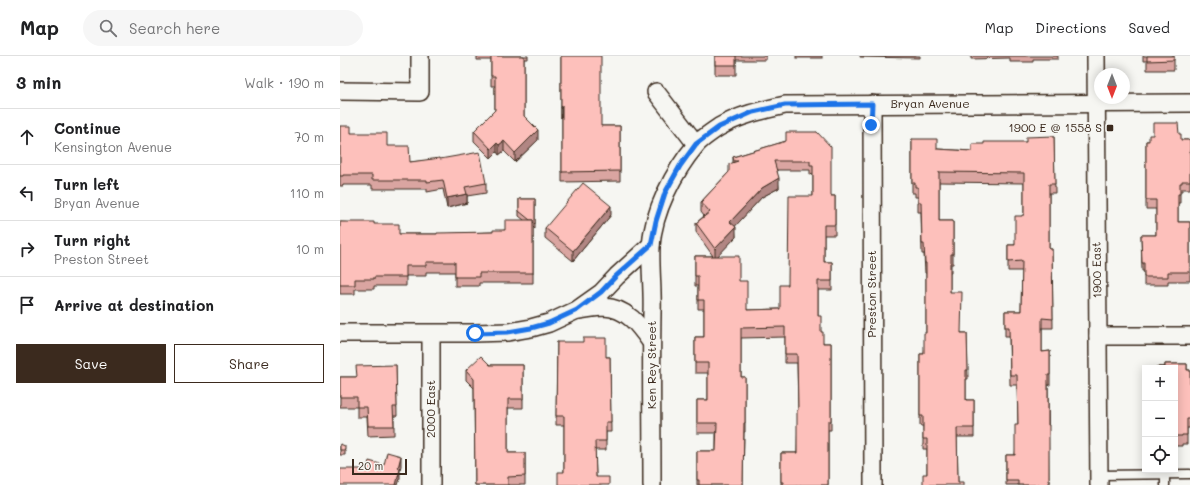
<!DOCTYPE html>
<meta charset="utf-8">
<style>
:root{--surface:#fff;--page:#f6f6f6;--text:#202124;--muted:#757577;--line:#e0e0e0;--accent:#3b2a1e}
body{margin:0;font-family:Mali,sans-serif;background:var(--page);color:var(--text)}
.controls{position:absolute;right:12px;bottom:12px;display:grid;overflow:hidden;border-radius:0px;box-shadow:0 2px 10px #0003}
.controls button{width:36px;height:36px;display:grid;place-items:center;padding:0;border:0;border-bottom:1px solid var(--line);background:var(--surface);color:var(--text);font:20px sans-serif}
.compass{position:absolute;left:754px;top:12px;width:36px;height:36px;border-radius:50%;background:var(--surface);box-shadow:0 2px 10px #0003;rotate:180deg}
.scale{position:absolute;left:12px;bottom:10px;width:55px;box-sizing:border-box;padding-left:4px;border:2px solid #3b2a1e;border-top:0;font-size:11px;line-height:14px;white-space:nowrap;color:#3b2a1e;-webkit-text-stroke:3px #f6f6f2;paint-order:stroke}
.stop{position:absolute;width:12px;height:12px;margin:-9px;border:3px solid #1a73e8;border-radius:50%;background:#fff}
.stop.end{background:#1a73e8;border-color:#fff;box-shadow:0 1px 4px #0008}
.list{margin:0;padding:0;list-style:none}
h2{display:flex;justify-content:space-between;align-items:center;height:52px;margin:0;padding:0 16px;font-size:17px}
h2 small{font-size:13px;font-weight:400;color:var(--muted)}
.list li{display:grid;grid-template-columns:26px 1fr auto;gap:12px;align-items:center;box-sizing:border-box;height:56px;padding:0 16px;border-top:1px solid var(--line)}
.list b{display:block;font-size:15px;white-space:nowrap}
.list p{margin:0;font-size:13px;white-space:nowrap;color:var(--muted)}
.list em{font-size:13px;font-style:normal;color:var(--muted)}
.actions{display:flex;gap:8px;padding:12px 16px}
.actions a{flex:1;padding:9px 0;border:1px solid var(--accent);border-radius:0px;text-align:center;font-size:14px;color:var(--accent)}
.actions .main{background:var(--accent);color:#fff}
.icon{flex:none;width:22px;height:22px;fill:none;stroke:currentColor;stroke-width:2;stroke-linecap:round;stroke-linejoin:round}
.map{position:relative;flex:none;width:850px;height:429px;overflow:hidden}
header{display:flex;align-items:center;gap:24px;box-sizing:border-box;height:56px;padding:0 20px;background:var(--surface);border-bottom:1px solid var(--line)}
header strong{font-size:19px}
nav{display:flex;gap:22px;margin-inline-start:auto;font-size:14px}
.search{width:280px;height:36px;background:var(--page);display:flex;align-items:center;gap:10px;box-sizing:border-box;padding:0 14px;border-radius:22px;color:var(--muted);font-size:15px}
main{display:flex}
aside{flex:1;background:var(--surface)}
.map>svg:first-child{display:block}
</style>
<header>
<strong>Map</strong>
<div class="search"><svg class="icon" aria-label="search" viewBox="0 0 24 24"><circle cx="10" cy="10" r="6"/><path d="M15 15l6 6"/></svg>Search here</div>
<nav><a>Map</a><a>Directions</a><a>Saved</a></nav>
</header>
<main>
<aside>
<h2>3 min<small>Walk · 190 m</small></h2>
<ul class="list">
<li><svg class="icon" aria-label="ahead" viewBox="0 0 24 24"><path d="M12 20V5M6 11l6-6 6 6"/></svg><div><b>Continue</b><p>Kensington Avenue</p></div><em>70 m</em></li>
<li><svg class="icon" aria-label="left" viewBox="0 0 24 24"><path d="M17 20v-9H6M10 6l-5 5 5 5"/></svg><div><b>Turn left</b><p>Bryan Avenue</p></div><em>110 m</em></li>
<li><svg class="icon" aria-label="right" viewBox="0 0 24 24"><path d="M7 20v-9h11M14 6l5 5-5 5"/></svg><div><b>Turn right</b><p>Preston Street</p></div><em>10 m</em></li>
<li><svg class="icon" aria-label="arrive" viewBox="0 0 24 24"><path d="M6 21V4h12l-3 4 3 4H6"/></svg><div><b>Arrive at destination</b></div></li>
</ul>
<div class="actions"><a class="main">Save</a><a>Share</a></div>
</aside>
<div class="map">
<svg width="850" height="429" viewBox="0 0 850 429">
<rect width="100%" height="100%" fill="#f6f6f2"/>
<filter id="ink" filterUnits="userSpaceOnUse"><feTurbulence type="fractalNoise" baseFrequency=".025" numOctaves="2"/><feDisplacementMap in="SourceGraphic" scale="8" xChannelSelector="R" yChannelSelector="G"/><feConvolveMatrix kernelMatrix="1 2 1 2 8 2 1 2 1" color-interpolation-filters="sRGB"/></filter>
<g filter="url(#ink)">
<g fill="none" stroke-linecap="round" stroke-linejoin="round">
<g stroke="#3b2a1e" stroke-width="11">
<g id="service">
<path d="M825 418V429"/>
<path d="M759 419 850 418"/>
</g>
</g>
<g stroke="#3b2a1e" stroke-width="20">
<g id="minor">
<path d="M756 0 759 429"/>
<path d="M0 35 80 36V0"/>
<path d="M316 36 356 88"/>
<path d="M532 48 533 429"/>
<path d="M239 254C247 253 256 251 264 251 287 252 299 269 311 286"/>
<path d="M0 277H135L168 276 191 272 209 267 237 254 261 237 277 220 311 189"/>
<path d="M758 280H850"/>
<path d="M91 429V278"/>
<path d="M312 429C312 372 311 314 312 257 313 234 310 212 311 190 313 156 334 115 356 89 361 83 373 75 379 71 400 59 423 54 445 49L850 47"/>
</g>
</g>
<use href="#service" stroke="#f6f6f2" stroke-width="8"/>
<use href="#minor" stroke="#f6f6f2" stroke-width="17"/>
</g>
<g fill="#daa5a1" stroke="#3b2a1e" fill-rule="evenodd">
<path d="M137 0H188V3H184V60L198 84 175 106 164 95 159 99 157 96 151 102 134 85V75L155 54V30H151V4H137Z"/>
<path d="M221 0 261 70H280V125L222 126V60L221 62Z"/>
<path d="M375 0H426V4H396V19H375Z"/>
<rect x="456" y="0" width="26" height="2"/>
<path d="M520 0H580V2L520 1Z"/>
<path d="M631 0H718V3H693V6H670V2L631 3Z"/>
<path d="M803 0H834V14H807V5H803Z"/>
<path d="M0 70 11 77 47 90 70 106 100 103 146 127V137L127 140V147L107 152 103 133 87 136V133H32V129H3V130H0Z"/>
<path d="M477 76 491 140H495V179H484V206H492V234H478V260L483 287H491V374H488V429H441V397H457L458 354 457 307H445V281L401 282V321H405V376H404L403 429H357V395H376V377H357V344H368V317H355V281H364V253H358V230H355V200H373L356 176V167L364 160 361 156V146L389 116 393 107V101ZM437 114H470V119L473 118V140L448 229 440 253 407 254 399 225 377 200 396 181 395 170 422 141 439 132Z"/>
<path d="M839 78 841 84H850V133H842V135H840V147H838V166H850V225H828V229H804V215H802L801 179H816V153H806V85H809Z"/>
<path d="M714 80 715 137H709V193H712L713 272H702V296L710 295V329H708L709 429H666V399H675L678 369 677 329H670L669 280H665V255H681L682 215H668V189H675L682 160 684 159V127L599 126V165H613V208H611V217H610V236L621 277H627L628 323H626V344H634V381H617L618 426 623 429 587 418V393H583V370H580V298H584L586 277V217H585L584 198H582L581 156H578V141H575V137H572V83L597 93 632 95 686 86Z"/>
<path d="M179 143H195V173L193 171V227H139V230H115V216H86V220H66V230H34V233H15V238H0V166L34 168 59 178H97L153 176 165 174 184 164 179 160Z"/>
<path d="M271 159 233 205 205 182V172Z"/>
<path d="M217 286 266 301H270L271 376H266V394H255L256 421 224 416V369H216Z"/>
<path d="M825 308H847V314H850V372H847V388H842V390H835V312H816V311H825Z"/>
<path d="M56 309 57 360H54V379L28 380 27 361H17V351H0V321H16Z"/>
<path d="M150 309H183V352H168V397H185V429H135L134 332 126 324V314Z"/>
<path d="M0 388 5 395V399H0Z"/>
</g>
<g fill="#b18683" stroke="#3b2a1e">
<path d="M222 50V60L221 62V52Z"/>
<path d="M198 74V84L175 106V97Z"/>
<path d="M164 85V95L159 99V89Z"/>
<path d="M157 87V96L151 102V93Z"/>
<path d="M439 122V132L422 141 390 176V166L422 132Z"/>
<path d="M127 138V147L107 152V142Z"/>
<path d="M271 150V159L233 205V195Z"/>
<path d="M396 171V181L375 203V193Z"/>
<path d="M61 400V410L58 420 60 413V423L58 429H56L58 412Z"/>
</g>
<g fill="#fdc0bb" stroke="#3b2a1e">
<path d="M151 0H184V60L198 74 175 97 164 85 159 89 157 87 151 93 134 75 155 54V20H151Z"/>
<path d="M221 0H261V70H280V115L222 116V50L221 52Z"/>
<rect x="375" y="0" width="21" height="9"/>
<path d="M807 0H834V4L807 5Z"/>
<path d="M813 67H838L839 78H841V84H850V125H842V127H840V138H838V166H850V216H828V221H804V207H802L801 179H816V144H806V85H809V79H813Z"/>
<path d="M0 70H11V77H47V90H69L70 106 100 102V103L140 96 146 127 125 131 127 138 107 142 103 124 87 126V124H32V119H3V120H0Z"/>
<path d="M446 76H477L491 91V140H495V169H484V206H492V225H478V260H481V276H483V287H491V365H488V429H443V426H441V397H457V354H458L457 298H445V271L401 272V321H405V367H404L403 429H359V424H357V395H376L377 367H357V344H368V307H355V281H364V244H358V220H355V200H399V225H407V254L440 253V229H448L449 140H473V109H470V105H434L439 122 422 132 390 166 396 171 375 193 356 167 370 156 361 146 389 116V108L398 105H394L393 101 446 85Z"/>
<path d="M714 80 715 128H709V193H712L713 263 702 262V296L710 295V319H708V369H709V429H678V425H666V399H675V369H678L677 319H670L669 271H665V255H681L682 205 668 206V189H675V160H682V159H684V117L599 116V165H613V198H611V207H610V236H622L621 277H627L628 314H626V344H634V372H617L618 426H623V429H583V418H587V383H583V360H580V298H584V277H586V207H585L584 188H582L581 146H578V131H575V127H572V83H597V93L632 95V88H644V86H686V81Z"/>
<path d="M243 127 271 150 233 195 205 172Z"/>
<path d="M179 143H195V168L193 166V164H190L179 155Z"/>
<path d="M165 164H193V217H139V221H115V206H86V210H66V221H34V223H15V229H0V166H34V168H59V178H97V177L153 176V174H165Z"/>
<path d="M243 282H266V301H270L271 366H266V385H255L256 421H269V429H218V416H224V360H216L217 286H243Z"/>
<path d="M141 300 150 309H183V343H168V397H185V420L168 421V429H135L134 323 126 314Z"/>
<path d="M825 308H847V314H850V363H847V379H842V380H835V312H816V311H825Z"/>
<path d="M56 309 57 351H53L54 370H28L27 351H17V341H0V321H17L16 310Z"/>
<path d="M0 388 5 390V394H0Z"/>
<path d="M47 396 61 400 58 412 60 413 56 429H0V413H27L29 405 44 409Z"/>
</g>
</g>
<g fill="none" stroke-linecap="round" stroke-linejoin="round" filter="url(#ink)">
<path stroke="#1a73e8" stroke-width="5" d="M135 277 168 276 191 272 209 267 237 254 261 236 276 220 311 189 316 165 325 137 340 110 356 88 379 71 413 56 445 49 532 48 531 69"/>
</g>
<rect fill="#3b2a1e" stroke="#f6f6f2" stroke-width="1.5" x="766" y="68" width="8" height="8" rx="2"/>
<g text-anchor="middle" stroke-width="4" stroke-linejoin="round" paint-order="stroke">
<g font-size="12" fill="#3b2a1e" stroke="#f6f6f2">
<text x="590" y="52">Bryan Avenue</text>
<text transform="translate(757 214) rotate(-91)" y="4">1900 East</text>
<text transform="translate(532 238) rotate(-90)" y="4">Preston Street</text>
<text transform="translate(312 309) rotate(-90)" y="4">Ken Rey Street</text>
<text transform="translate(91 353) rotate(-90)" y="4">2000 East</text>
</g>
<g font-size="12" fill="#3b2a1e" stroke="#f6f6f2" text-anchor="end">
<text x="762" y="76">1900 E @ 1558 S</text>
</g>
</g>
</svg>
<div class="controls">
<button>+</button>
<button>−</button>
<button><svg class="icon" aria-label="locate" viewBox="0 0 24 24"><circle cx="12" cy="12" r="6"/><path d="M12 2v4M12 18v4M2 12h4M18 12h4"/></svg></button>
</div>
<svg class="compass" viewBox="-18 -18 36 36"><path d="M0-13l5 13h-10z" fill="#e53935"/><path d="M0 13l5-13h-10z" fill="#757577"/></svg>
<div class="scale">20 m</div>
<div class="stop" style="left:135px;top:277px"></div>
<div class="stop end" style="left:531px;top:69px"></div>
</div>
</main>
